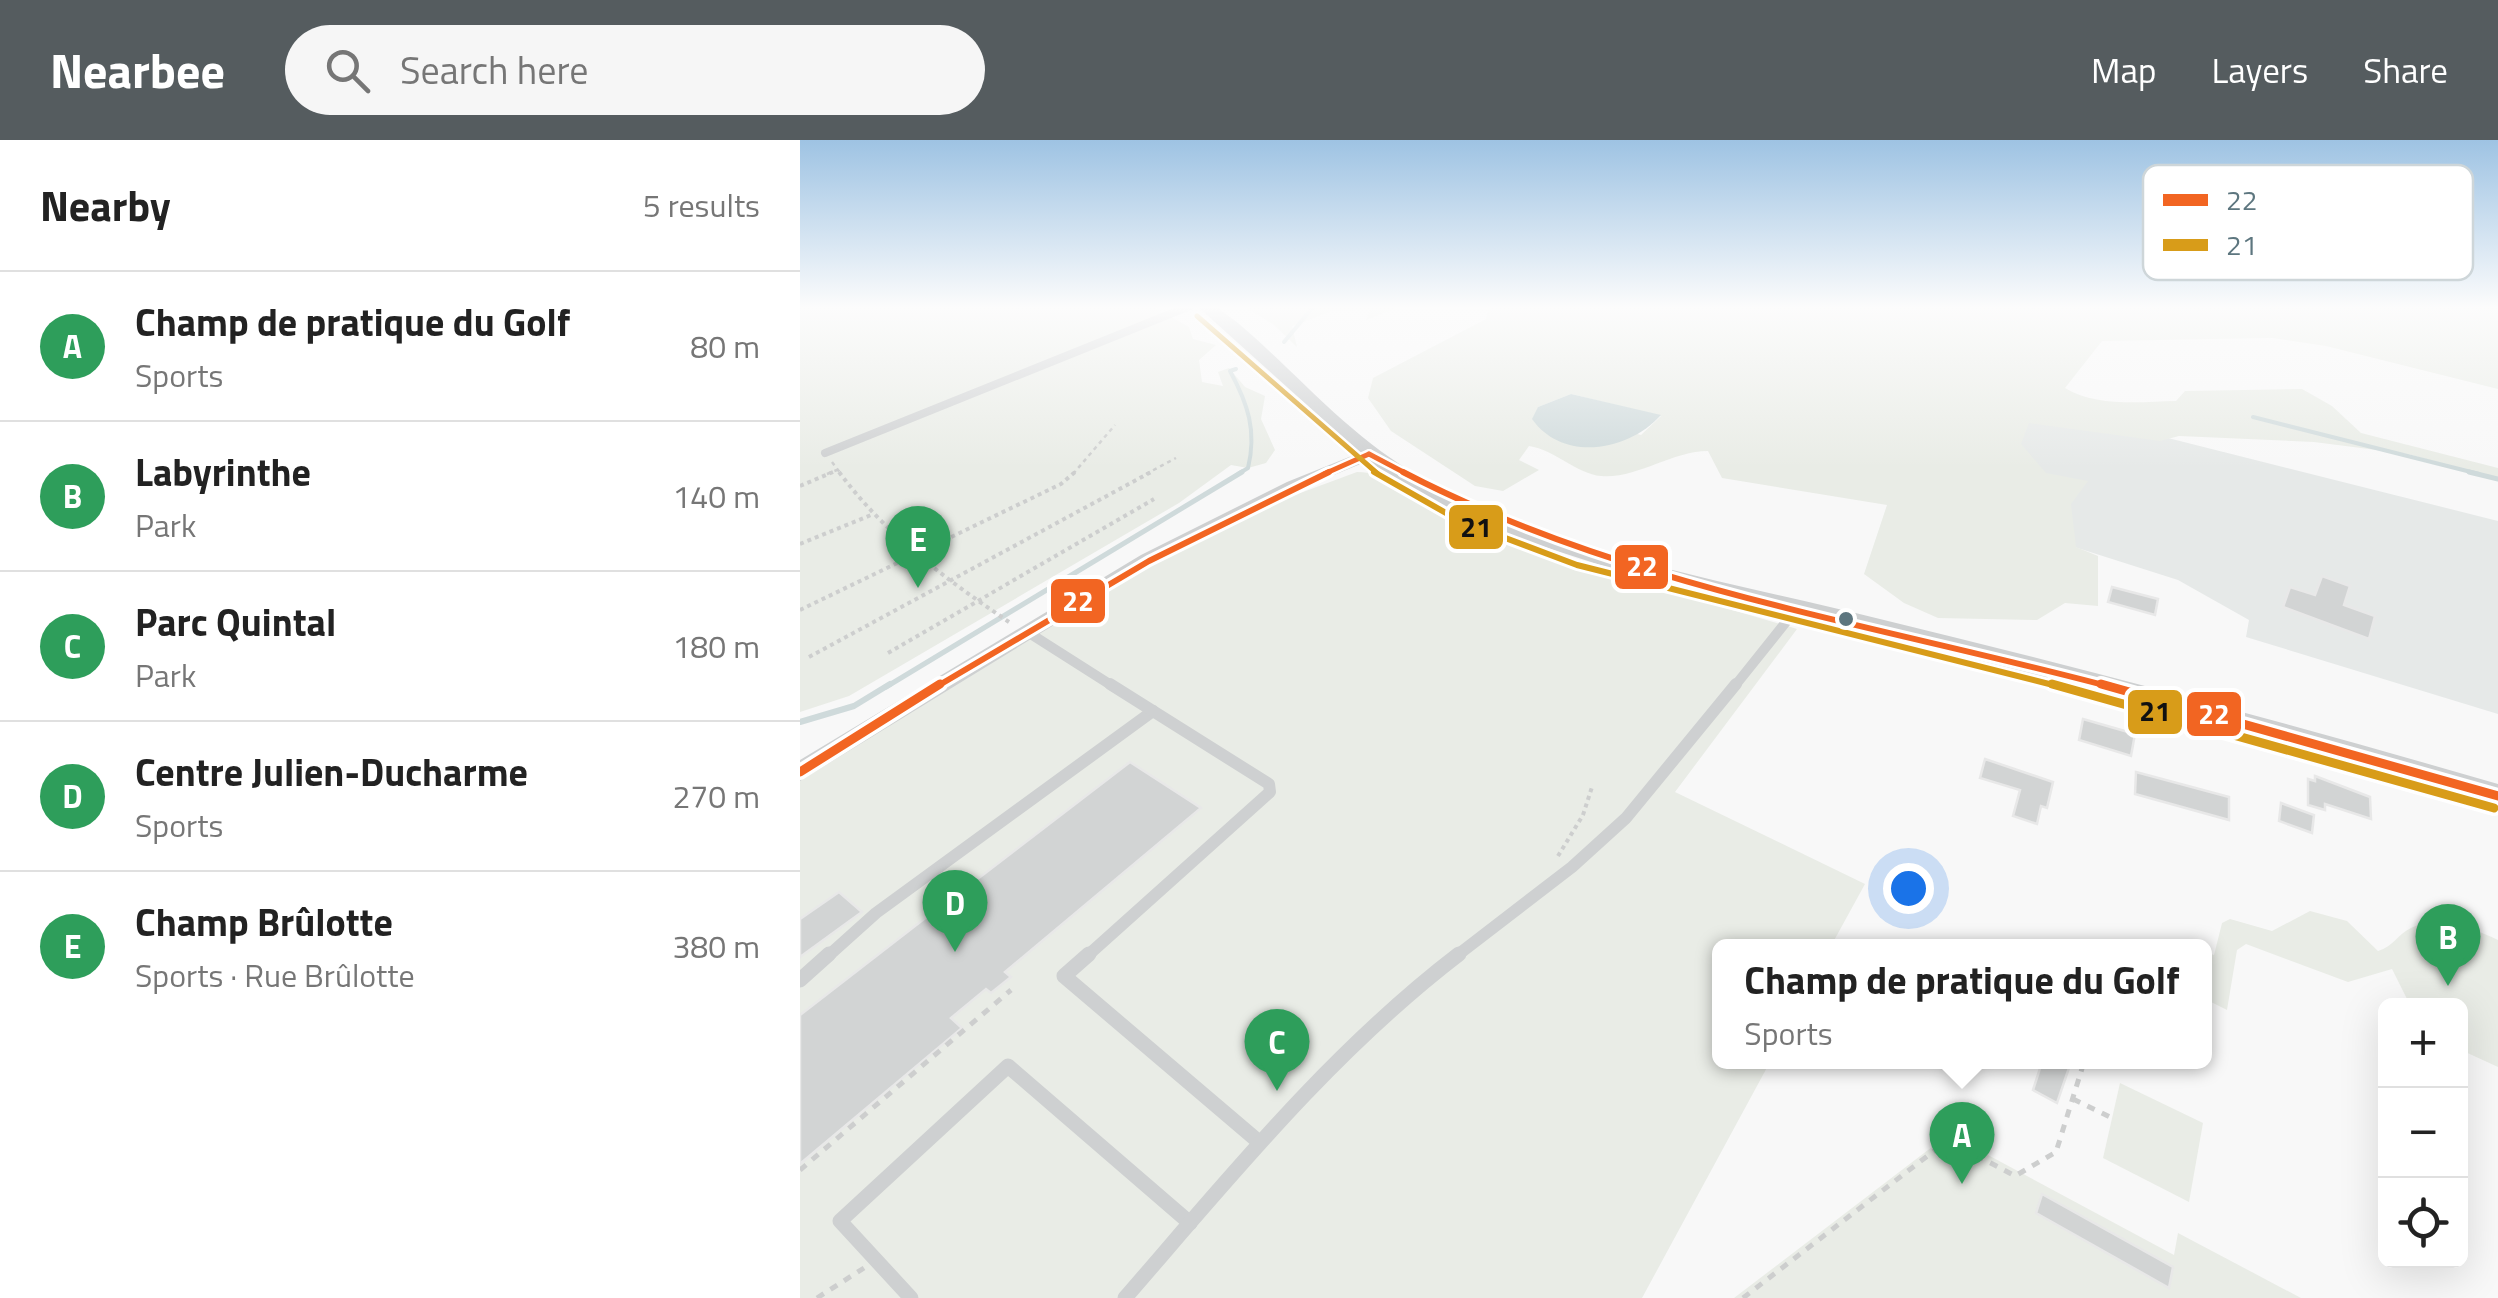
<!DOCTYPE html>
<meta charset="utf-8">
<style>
:root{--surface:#fff;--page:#f6f6f6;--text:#222;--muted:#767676;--line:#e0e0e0;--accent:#555c5f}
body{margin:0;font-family:"Titillium Web",sans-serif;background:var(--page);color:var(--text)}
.controls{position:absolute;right:30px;bottom:30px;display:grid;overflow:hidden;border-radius:15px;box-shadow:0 10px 40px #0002}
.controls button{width:90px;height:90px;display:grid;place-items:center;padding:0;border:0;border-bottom:2px solid var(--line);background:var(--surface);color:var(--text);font:50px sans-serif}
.you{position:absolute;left:1108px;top:748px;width:35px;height:35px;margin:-25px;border:8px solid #fff;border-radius:50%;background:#1a73e8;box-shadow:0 0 0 15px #1a73e833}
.badge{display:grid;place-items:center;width:65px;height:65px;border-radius:50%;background:var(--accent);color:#fff;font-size:32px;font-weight:700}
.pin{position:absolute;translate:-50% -82px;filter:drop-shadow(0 2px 5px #0008)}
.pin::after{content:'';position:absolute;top:52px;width:35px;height:30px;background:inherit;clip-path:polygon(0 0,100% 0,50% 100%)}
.popup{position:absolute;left:912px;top:799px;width:500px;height:130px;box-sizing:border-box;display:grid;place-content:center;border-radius:15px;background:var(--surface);filter:drop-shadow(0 2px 8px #0005);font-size:32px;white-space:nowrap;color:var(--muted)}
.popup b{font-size:38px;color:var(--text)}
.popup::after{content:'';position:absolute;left:50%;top:100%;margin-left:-20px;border:20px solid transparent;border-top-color:var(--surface)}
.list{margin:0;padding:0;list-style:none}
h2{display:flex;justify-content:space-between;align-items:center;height:130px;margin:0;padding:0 40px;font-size:42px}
h2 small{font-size:32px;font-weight:400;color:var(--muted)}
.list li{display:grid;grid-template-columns:65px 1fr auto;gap:30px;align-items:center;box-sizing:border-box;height:150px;padding:0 40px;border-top:2px solid var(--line)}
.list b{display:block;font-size:38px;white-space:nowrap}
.list p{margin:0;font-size:32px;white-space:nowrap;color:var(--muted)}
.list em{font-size:32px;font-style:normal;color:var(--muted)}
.icon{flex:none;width:55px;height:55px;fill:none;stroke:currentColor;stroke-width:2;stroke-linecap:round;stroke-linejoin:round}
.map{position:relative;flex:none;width:1698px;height:1158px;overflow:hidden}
header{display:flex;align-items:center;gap:60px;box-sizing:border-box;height:140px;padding:0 50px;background:var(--accent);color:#fff}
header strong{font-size:48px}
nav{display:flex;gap:55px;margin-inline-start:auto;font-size:35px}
.search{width:700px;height:90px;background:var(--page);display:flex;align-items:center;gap:25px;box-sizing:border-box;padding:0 35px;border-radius:55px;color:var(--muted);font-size:38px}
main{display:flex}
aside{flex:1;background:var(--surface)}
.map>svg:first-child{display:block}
</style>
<header>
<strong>Nearbee</strong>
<div class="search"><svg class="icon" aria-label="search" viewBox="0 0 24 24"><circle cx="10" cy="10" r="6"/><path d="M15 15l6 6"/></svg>Search here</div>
<nav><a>Map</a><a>Layers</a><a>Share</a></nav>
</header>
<main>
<aside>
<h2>Nearby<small>5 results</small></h2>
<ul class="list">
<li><span class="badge" style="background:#2e9e5b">A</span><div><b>Champ de pratique du Golf</b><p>Sports</p></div><em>80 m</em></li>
<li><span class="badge" style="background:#2e9e5b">B</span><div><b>Labyrinthe</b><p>Park</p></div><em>140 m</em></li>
<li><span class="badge" style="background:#2e9e5b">C</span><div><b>Parc Quintal</b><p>Park</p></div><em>180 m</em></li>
<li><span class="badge" style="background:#2e9e5b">D</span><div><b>Centre Julien-Ducharme</b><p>Sports</p></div><em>270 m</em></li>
<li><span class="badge" style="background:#2e9e5b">E</span><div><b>Champ Brûlotte</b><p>Sports · Rue Brûlotte</p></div><em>380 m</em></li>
</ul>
</aside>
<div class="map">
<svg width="1698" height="1158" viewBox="0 0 1698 1158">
<rect width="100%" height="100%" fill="#f8f8f8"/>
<path fill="#e6e9e8" d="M1209 258 1698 381V574L1446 497 1449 480 1378 440 1165 372Z"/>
<g fill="#e9ece6" fill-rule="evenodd">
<path d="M0 166H351L389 187 393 199 416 205 399 220 402 242 423 246 418 232 429 228 445 247 465 256 461 279 475 310 466 323 448 328 431 325 379 363 49 556 0 572Z"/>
<path d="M443 166H602L566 180 570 170 532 171 492 186 497 207 473 184Z"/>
<path d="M689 166H1698V249L1526 206 1472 198 1302 201 1265 248C1296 267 1340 262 1376 261L1385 251 1502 249 1532 266 1561 293 1698 328V339L1608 314 1514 302 1379 296 1360 301 1229 283 1221 304 1246 333 1288 341 1271 364 1276 407 1298 416V466L1265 463 1237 480 1138 478 1104 463 1064 434 1087 365 922 338 908 311C872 311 837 339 801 336 777 334 755 310 729 306L719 320 739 330 703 351 675 346 591 291 568 258 573 238 686 179ZM771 254 861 276 841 295 738 267Z"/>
<path d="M557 332C591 332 625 360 655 374 763 426 882 454 997 489L875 652 1065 744 1031 806H920V922H970L842 1158H0V641L268 470 438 376Z"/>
<path d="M1510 771 1547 781 1578 811C1593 807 1598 794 1611 788 1638 775 1673 788 1698 800V927L1661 910 1660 866 1610 865 1592 829 1548 842 1446 804 1437 810 1427 870 1405 859V812L1414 815 1422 783 1430 779 1472 791Z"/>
<path d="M1320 943 1403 983 1389 1062 1303 1018Z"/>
<path d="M1149 994 1374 1115 1378 1093 1501 1158H934Z"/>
</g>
<path fill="#cfdadb" d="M771 254 861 275C829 311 763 323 732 279L738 267Z"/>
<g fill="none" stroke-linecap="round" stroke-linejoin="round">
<g stroke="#cfdadb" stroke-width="4">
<path d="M484 202 514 166"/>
<path d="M436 229 430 231C448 264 457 291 448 328L438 334"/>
<path d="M1453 277 1679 334"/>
</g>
<g stroke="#cfdadb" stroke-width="5">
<path d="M1669 332 1698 339"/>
<path d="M86 547 442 332"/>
</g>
<path stroke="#cfdadb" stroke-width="6" d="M0 582 54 566 90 544"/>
</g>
<g fill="#d2d4d4" stroke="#e8e8e8" stroke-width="2.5">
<path d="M1522 436 1550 446 1544 465 1575 476 1569 499 1483 467 1490 447 1515 455Z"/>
<path d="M1312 447 1358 459 1355 475 1308 462Z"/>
<path d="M1283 579 1335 594 1331 616 1279 600Z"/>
<path d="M1185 619 1253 642 1247 668 1241 666 1237 684 1213 676 1220 650 1180 638Z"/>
<path d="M330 622 401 668 205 832 211 837 191 853 186 849 151 878 162 888 0 1024V875L137 769 127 760 147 745 158 754Z"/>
<path d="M1336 632 1429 657V680L1335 654Z"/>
<path d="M1515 636 1570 657 1571 679 1525 664V670L1508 665V639L1515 641Z"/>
<path d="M1481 663 1514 675 1512 693 1479 681Z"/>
<path d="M39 752 62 772 0 817V779Z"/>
<path d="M1242 922H1271L1257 963 1233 950Z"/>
<path d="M1242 1054 1373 1127 1369 1148 1236 1073Z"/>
</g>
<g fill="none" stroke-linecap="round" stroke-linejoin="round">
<g stroke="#cdcece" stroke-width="2.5" stroke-dasharray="4 4" stroke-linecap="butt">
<path d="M32 322 41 334"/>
<path d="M27 334 37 330"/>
<path d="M273 334 315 285"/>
<path d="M346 334 376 318"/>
</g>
<g stroke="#cdcece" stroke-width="4" stroke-dasharray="4 4" stroke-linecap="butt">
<path d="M39 332C86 395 144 438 209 482"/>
<path d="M0 346 33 332"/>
<path d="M0 404 71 375"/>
<path d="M0 470 261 344 275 332"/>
<path d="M88 513 354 359"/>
<path d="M9 517 351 332"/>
<path d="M758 716 783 675 792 647"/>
</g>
<g stroke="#cdcece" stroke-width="5" stroke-dasharray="8 8" stroke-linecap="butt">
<path d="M1273 959 1312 978"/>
<path d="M0 1030 211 850"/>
<path d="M17 1158 64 1128"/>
<path d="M943 1158 1143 1004 1159 1006 1215 1036 1256 1012 1284 922"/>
</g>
<path stroke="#ced0d1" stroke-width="8" d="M25 313 390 166"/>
<g stroke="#ced0d1" stroke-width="10">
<path d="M226 491 314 547"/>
<path d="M934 547 998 467"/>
</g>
<g stroke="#ced0d1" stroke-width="12">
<path d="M27 817 76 773 353 571"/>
<path d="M286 817 470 652 469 644 310 544"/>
<path d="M655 817 772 727 826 678 936 544"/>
</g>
<g stroke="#ced0d1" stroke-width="15">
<path d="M289 814 264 836 459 1002"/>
<path d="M0 840 29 814"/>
<path d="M111 1158 40 1081 208 926 390 1083"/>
<path d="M325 1158C430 1037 531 912 659 814"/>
</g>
<path fill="#ced0d1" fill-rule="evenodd" d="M569 309 575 310V318L500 349 355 423 0 641V620L341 415 487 342Z"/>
<path fill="#ced0d1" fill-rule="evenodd" d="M397 166H415L438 183C499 235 552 300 623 338 767 416 927 441 1084 480 1290 530 1495 585 1698 644V668L1312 557 831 435 714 397 658 374 576 327Z"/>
<g stroke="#fff" stroke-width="10">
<g id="bus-1-far2">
<path d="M569 314 607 334"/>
<path d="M524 334 569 314"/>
</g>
</g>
<g stroke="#fff" stroke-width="12">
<g id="bus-1-far1">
<path d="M603 332C821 446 1074 484 1311 547"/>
<path d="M136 547 349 421 529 332"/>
</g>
</g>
<g stroke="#fff" stroke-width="16">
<g id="bus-1">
<path d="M1301 544 1698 656"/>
<path d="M0 632 140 544"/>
</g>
</g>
<g stroke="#fff" stroke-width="10">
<path id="bus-2-far2" d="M397 176 578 334"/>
</g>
<g stroke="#fff" stroke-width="12">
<path id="bus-2-far1" d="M574 332 660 381 777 425 1261 547"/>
</g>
<g stroke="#fff" stroke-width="16">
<path id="bus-2" d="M1252 544 1694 668"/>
</g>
<use href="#bus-1-far2" stroke="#f26522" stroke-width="5"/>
<use href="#bus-1-far1" stroke="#f26522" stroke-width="6"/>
<use href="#bus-1" stroke="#f26522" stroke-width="9"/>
<use href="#bus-2-far2" stroke="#d89c19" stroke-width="5"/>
<use href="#bus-2-far1" stroke="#d89c19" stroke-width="6"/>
<use href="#bus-2" stroke="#d89c19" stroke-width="9"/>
</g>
<linearGradient id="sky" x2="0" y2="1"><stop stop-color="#9ec3e3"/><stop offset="0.51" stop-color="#fcfcfc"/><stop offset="1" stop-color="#fcfcfc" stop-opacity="0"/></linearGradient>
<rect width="1698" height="328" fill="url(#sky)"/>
<circle fill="#5d767f" stroke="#fff" stroke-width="4" cx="1046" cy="479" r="9"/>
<rect x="1343" y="25" width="330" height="115" rx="15" fill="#fff" stroke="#ced6d9" stroke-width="2.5"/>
<rect x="1363" y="54" width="45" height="12" fill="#f26522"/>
<rect x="1363" y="99" width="45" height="12" fill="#d89c19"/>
<g font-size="28" fill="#5d767f">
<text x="1426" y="70">22</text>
<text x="1426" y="115">21</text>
</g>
<g stroke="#fff" stroke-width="4">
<rect x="647" y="363" width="58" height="48" rx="10" fill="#d89c19"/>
<rect x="813" y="403" width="57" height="48" rx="10" fill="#f26522"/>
<rect x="249" y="437" width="58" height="48" rx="10" fill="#f26522"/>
<rect x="1326" y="548" width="58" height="48" rx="10" fill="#d89c19"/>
<rect x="1385" y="550" width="58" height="48" rx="10" fill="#f26522"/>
</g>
<g font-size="28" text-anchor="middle" font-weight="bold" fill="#fff">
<text x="842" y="436">22</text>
<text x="278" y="471">22</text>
<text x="1414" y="584">22</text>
</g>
<g font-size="28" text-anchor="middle" font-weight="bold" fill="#111">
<text x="676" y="397">21</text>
<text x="1355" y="581">21</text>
</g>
</svg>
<div class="controls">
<button>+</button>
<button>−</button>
<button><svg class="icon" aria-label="locate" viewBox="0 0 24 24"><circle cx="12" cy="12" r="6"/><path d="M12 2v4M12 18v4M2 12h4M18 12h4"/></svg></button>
</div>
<div class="you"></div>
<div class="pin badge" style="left:1162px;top:1044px;background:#2e9e5b">A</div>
<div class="popup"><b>Champ de pratique du Golf</b>Sports</div>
<div class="pin badge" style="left:1648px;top:846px;background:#2e9e5b">B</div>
<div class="pin badge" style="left:477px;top:951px;background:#2e9e5b">C</div>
<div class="pin badge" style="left:155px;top:812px;background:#2e9e5b">D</div>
<div class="pin badge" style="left:118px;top:448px;background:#2e9e5b">E</div>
</div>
</main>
